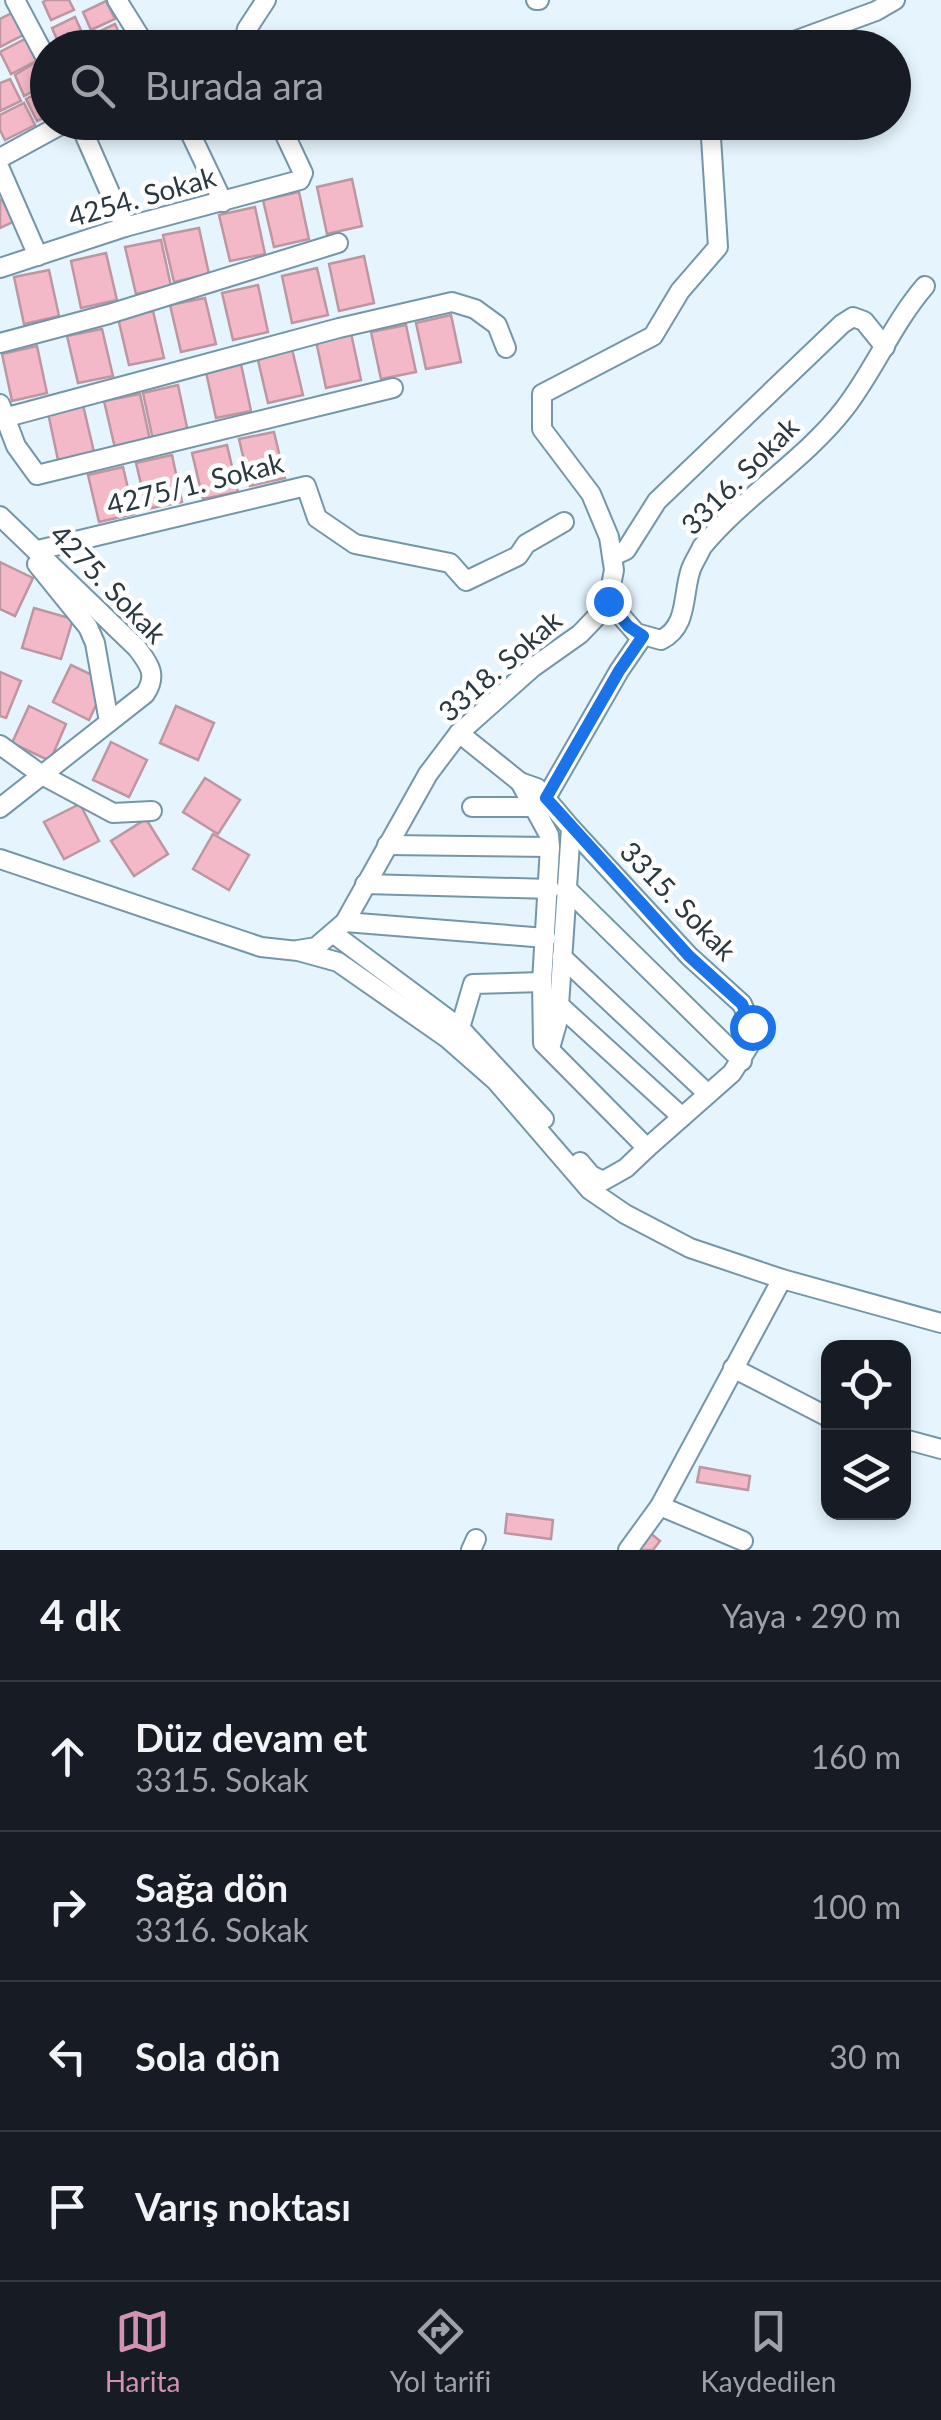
<!DOCTYPE html>
<html lang="tr">
<meta charset="utf-8">
<style>
:root{--surface:#171b24;--page:#242831;--text:#f1f3f6;--muted:#9ea1a6;--line:#363941;--accent:#d193b1}
body{margin:0;font-family:Lato,sans-serif;background:var(--page);color:var(--text)}
.controls{position:absolute;right:30px;bottom:30px;display:grid;overflow:hidden;border-radius:20px;box-shadow:0 5px 15px #0003}
.controls button{width:90px;height:90px;display:grid;place-items:center;padding:0;border:0;border-bottom:2px solid var(--line);background:var(--surface);color:var(--text);font:50px sans-serif}
.stop{position:absolute;width:30px;height:30px;margin:-22px;border:8px solid #1a73e8;border-radius:50%;background:#fff}
.stop.end{background:#1a73e8;border-color:#fff;box-shadow:0 2px 10px #0008}
.list{margin:0;padding:0;list-style:none}
h2{display:flex;justify-content:space-between;align-items:center;height:130px;margin:0;padding:0 40px;font-size:42px}
h2 small{font-size:32px;font-weight:400;color:var(--muted)}
.list li{display:grid;grid-template-columns:65px 1fr auto;gap:30px;align-items:center;box-sizing:border-box;height:150px;padding:0 40px;border-top:2px solid var(--line)}
.list b{display:block;font-size:38px;white-space:nowrap}
.list p{margin:0;font-size:32px;white-space:nowrap;color:var(--muted)}
.list em{font-size:32px;font-style:normal;color:var(--muted)}
.icon{flex:none;width:55px;height:55px;fill:none;stroke:currentColor;stroke-width:2;stroke-linecap:round;stroke-linejoin:round}
.map{position:relative;flex:none;width:941px;height:1550px;overflow:hidden}
.search{position:absolute;background:var(--surface);box-shadow:0 5px 15px #0003;left:30px;right:30px;top:30px;height:110px;display:flex;align-items:center;gap:25px;box-sizing:border-box;padding:0 35px;border-radius:55px;color:var(--muted);font-size:38px}
.sheet{height:730px;background:var(--surface)}
nav{display:flex;justify-content:space-around;align-items:center;box-sizing:border-box;height:140px;border-top:2px solid var(--line);background:var(--surface);font-size:28px;color:var(--muted)}
nav a{display:grid;justify-items:center;gap:5px}
nav .on{color:var(--accent)}
.map>svg:first-child{display:block}
</style>
<div class="map">
<svg width="941" height="1550" viewBox="0 0 941 1550">
<rect width="100%" height="100%" fill="#e6f5fd"/>
<g fill="#f4b9c9" stroke="#bc97a1" stroke-width="2.5">
<path d="M47 0H69L74 10 51 20 43 2Z"/>
<path d="M106 1 115 19 91 30 83 12Z"/>
<path d="M16 11 27 33 0 47V19Z"/>
<path d="M75 17 83 35 60 46 52 28Z"/>
<path d="M115 24 123 42 111 48H97L92 35Z"/>
<path d="M29 37 40 59 11 74 0 52Z"/>
<path d="M36 62 47 84 24 96 15 75Z"/>
<path d="M10 79 21 101 0 111V83Z"/>
<path d="M48 88V116L37 121 26 99Z"/>
<path d="M24 103 35 125 5 140 0 130V115Z"/>
<path d="M352 179 362 226 327 234 317 187Z"/>
<path d="M299 192 309 239 274 247 263 200Z"/>
<path d="M2 199 13 222 0 228V200Z"/>
<path d="M255 207 265 254 230 261 219 215Z"/>
<path d="M199 228 209 274 174 282 163 235Z"/>
<path d="M161 240 171 286 136 294 125 247Z"/>
<path d="M106 253 117 300 81 308 71 261Z"/>
<path d="M364 256 374 303 339 311 329 264Z"/>
<path d="M317 268 328 315 292 323 282 276Z"/>
<path d="M49 270 59 316 24 324 14 277Z"/>
<path d="M258 285 268 332 233 340 222 293Z"/>
<path d="M205 298 216 344 181 352 170 305Z"/>
<path d="M153 311 164 358 129 365 118 318Z"/>
<path d="M451 315 461 362 426 369 416 323Z"/>
<path d="M406 325 416 372 381 379 371 332Z"/>
<path d="M102 329 113 376 78 383 67 336Z"/>
<path d="M351 333 361 380 326 388 316 341Z"/>
<path d="M37 346 47 393 12 401 2 354Z"/>
<path d="M292 349 303 395 268 403 257 356Z"/>
<path d="M241 364 251 411 216 418 206 372Z"/>
<path d="M178 385 188 432 153 440 143 393Z"/>
<path d="M140 394 150 440 115 448 104 401Z"/>
<path d="M83 405 94 452 58 460 48 413Z"/>
<path d="M274 432 285 478 250 486 239 439Z"/>
<path d="M227 445 238 492 203 499 192 453Z"/>
<path d="M172 455 182 502 147 509 136 463Z"/>
<path d="M123 467 134 514 99 522 88 475Z"/>
<path d="M0 562 33 578 15 616 0 609Z"/>
<path d="M34 608 73 619 61 659 22 648Z"/>
<path d="M71 665 107 682 89 720 53 702Z"/>
<path d="M0 672 21 681 6 718 0 716Z"/>
<path d="M29 706 66 724 50 761 12 743Z"/>
<path d="M176 706 214 723 198 760 160 743Z"/>
<path d="M111 742 147 760 129 797 93 780Z"/>
<path d="M205 778 240 800 218 834 183 812Z"/>
<path d="M80 804 99 841 64 859 44 822Z"/>
<path d="M146 819 168 854 134 876 111 841Z"/>
<path d="M213 834 249 855 229 890 193 869Z"/>
<path d="M700 1467 750 1476 748 1490 697 1482Z"/>
<path d="M507 1514 553 1520 551 1539 505 1533Z"/>
<path d="M649 1532 660 1541 653 1550H634Z"/>
</g>
<g fill="none" stroke-linecap="round" stroke-linejoin="round">
<g stroke="#7496a8" stroke-width="22">
<g id="minor">
<path d="M15 0 48 62"/>
<path d="M117 0 147 48"/>
<path d="M536 0H539"/>
<path d="M242 48 247 29 266 0"/>
<path d="M775 48 876 11 895 0"/>
<path d="M79 122 125 227"/>
<path d="M185 122 223 202"/>
<path d="M0 158 66 122"/>
<path d="M0 169 38 256"/>
<path d="M0 268 125 227 300 180 303 173 279 122"/>
<path d="M0 343 109 314 338 243"/>
<path d="M0 404 16 446 37 475 393 388"/>
<path d="M0 419 339 328 452 302 475 309 497 325 506 348"/>
<path d="M0 516 137 648C149 664 158 675 145 694L0 808"/>
<path d="M38 550 306 486 317 518 355 544 450 563 466 581 518 556 526 544 564 522"/>
<path d="M613 556 626 550 657 501 842 324 853 317 864 321 885 347"/>
<path d="M37 564 88 627 95 643 109 722"/>
<path d="M608 601 636 633 661 640C689 626 682 594 691 569 694 561 699 554 702 547 744 496 805 460 845 408 875 369 893 323 925 286"/>
<path d="M459 733 520 782 537 788 571 828 558 1020 550 1048"/>
<path d="M0 745 42 775 113 813 152 811"/>
<path d="M520 782 549 835 550 847 542 982 543 1043 647 1148 626 1168 603 1181 591 1175 580 1162"/>
<path d="M546 798 619 671 643 636"/>
<path d="M472 807H532"/>
<path d="M571 828 689 956 742 1004 752 1027 749 1046 732 1073 647 1148"/>
<path d="M387 845 550 847"/>
<path d="M0 859 261 947 298 951 338 962 447 1038 496 1081 590 1190 625 1214 690 1248 782 1279 941 1323"/>
<path d="M365 884 550 889"/>
<path d="M567 889 742 1061"/>
<path d="M345 922 546 938"/>
<path d="M334 934 460 1028 473 984 542 982"/>
<path d="M298 950 316 947 345 922 428 774 459 733 532 668 580 634 603 610 608 601 614 570 609 537 591 494 542 429V394L653 336 680 291 718 247 710 122"/>
<path d="M562 957 708 1094"/>
<path d="M559 1005 682 1117"/>
<path d="M460 1028 544 1119"/>
<path d="M733 1368 828 1417"/>
<path d="M904 1439 941 1449"/>
<path d="M660 1506 743 1541"/>
<path d="M471 1550 476 1539"/>
<path d="M628 1550 660 1506 782 1279"/>
</g>
</g>
<use href="#minor" stroke="#fff" stroke-width="18"/>
</g>
<g fill="none" stroke-linecap="round" stroke-linejoin="round">
<path stroke="#1a73e8" stroke-width="12" d="M608 601 628 626 643 636 619 671 546 798 689 956 742 1004 752 1027"/>
</g>
<g text-anchor="middle" stroke-width="9" stroke-linejoin="round" paint-order="stroke">
<g font-size="28" fill="#2a3840" stroke="#fff">
<text transform="translate(142 197) rotate(-16)" y="10">4254. Sokak</text>
<text transform="translate(740 476) rotate(-45)" y="10">3316. Sokak</text>
<text transform="translate(195 484) rotate(-14)" y="10">4275/1. Sokak</text>
<text transform="translate(108 584) rotate(46)" y="10">4275. Sokak</text>
<text transform="translate(500 666) rotate(-41)" y="10">3318. Sokak</text>
<text transform="translate(678 901) rotate(46)" y="10">3315. Sokak</text>
</g>
</g>
</svg>
<div class="controls">
<button><svg class="icon" aria-label="locate" viewBox="0 0 24 24"><circle cx="12" cy="12" r="6"/><path d="M12 2v4M12 18v4M2 12h4M18 12h4"/></svg></button>
<button><svg class="icon" aria-label="layers" viewBox="0 0 24 24"><path d="M12 4l9 5-9 5-9-5zM3 14l9 5 9-5"/></svg></button>
</div>
<div class="stop" style="left:752px;top:1027px"></div>
<div class="stop end" style="left:608px;top:601px"></div>
<div class="search"><svg class="icon" aria-label="search" viewBox="0 0 24 24"><circle cx="10" cy="10" r="6"/><path d="M15 15l6 6"/></svg>Burada ara</div>
</div>
<section class="sheet">
<h2>4 dk<small>Yaya · 290 m</small></h2>
<ul class="list">
<li><svg class="icon" aria-label="ahead" viewBox="0 0 24 24"><path d="M12 20V5M6 11l6-6 6 6"/></svg><div><b>Düz devam et</b><p>3315. Sokak</p></div><em>160 m</em></li>
<li><svg class="icon" aria-label="right" viewBox="0 0 24 24"><path d="M7 20v-9h11M14 6l5 5-5 5"/></svg><div><b>Sağa dön</b><p>3316. Sokak</p></div><em>100 m</em></li>
<li><svg class="icon" aria-label="left" viewBox="0 0 24 24"><path d="M17 20v-9H6M10 6l-5 5 5 5"/></svg><div><b>Sola dön</b></div><em>30 m</em></li>
<li><svg class="icon" aria-label="arrive" viewBox="0 0 24 24"><path d="M6 21V4h12l-3 4 3 4H6"/></svg><div><b>Varış noktası</b></div></li>
</ul>
</section>
<nav>
<a class="on"><svg class="icon" aria-label="map" viewBox="0 0 24 24"><path d="M3 6l6-2 6 2 6-2v14l-6 2-6-2-6 2zM9 4v14M15 6v14"/></svg>Harita</a>
<a><svg class="icon" aria-label="directions" viewBox="0 0 24 24"><path d="M12 3l9 9-9 9-9-9zM9 14v-3h6M13 9l2 2-2 2"/></svg>Yol tarifi</a>
<a><svg class="icon" aria-label="saved" viewBox="0 0 24 24"><path d="M7 4h10v16l-5-4-5 4z"/></svg>Kaydedilen</a>
</nav>
